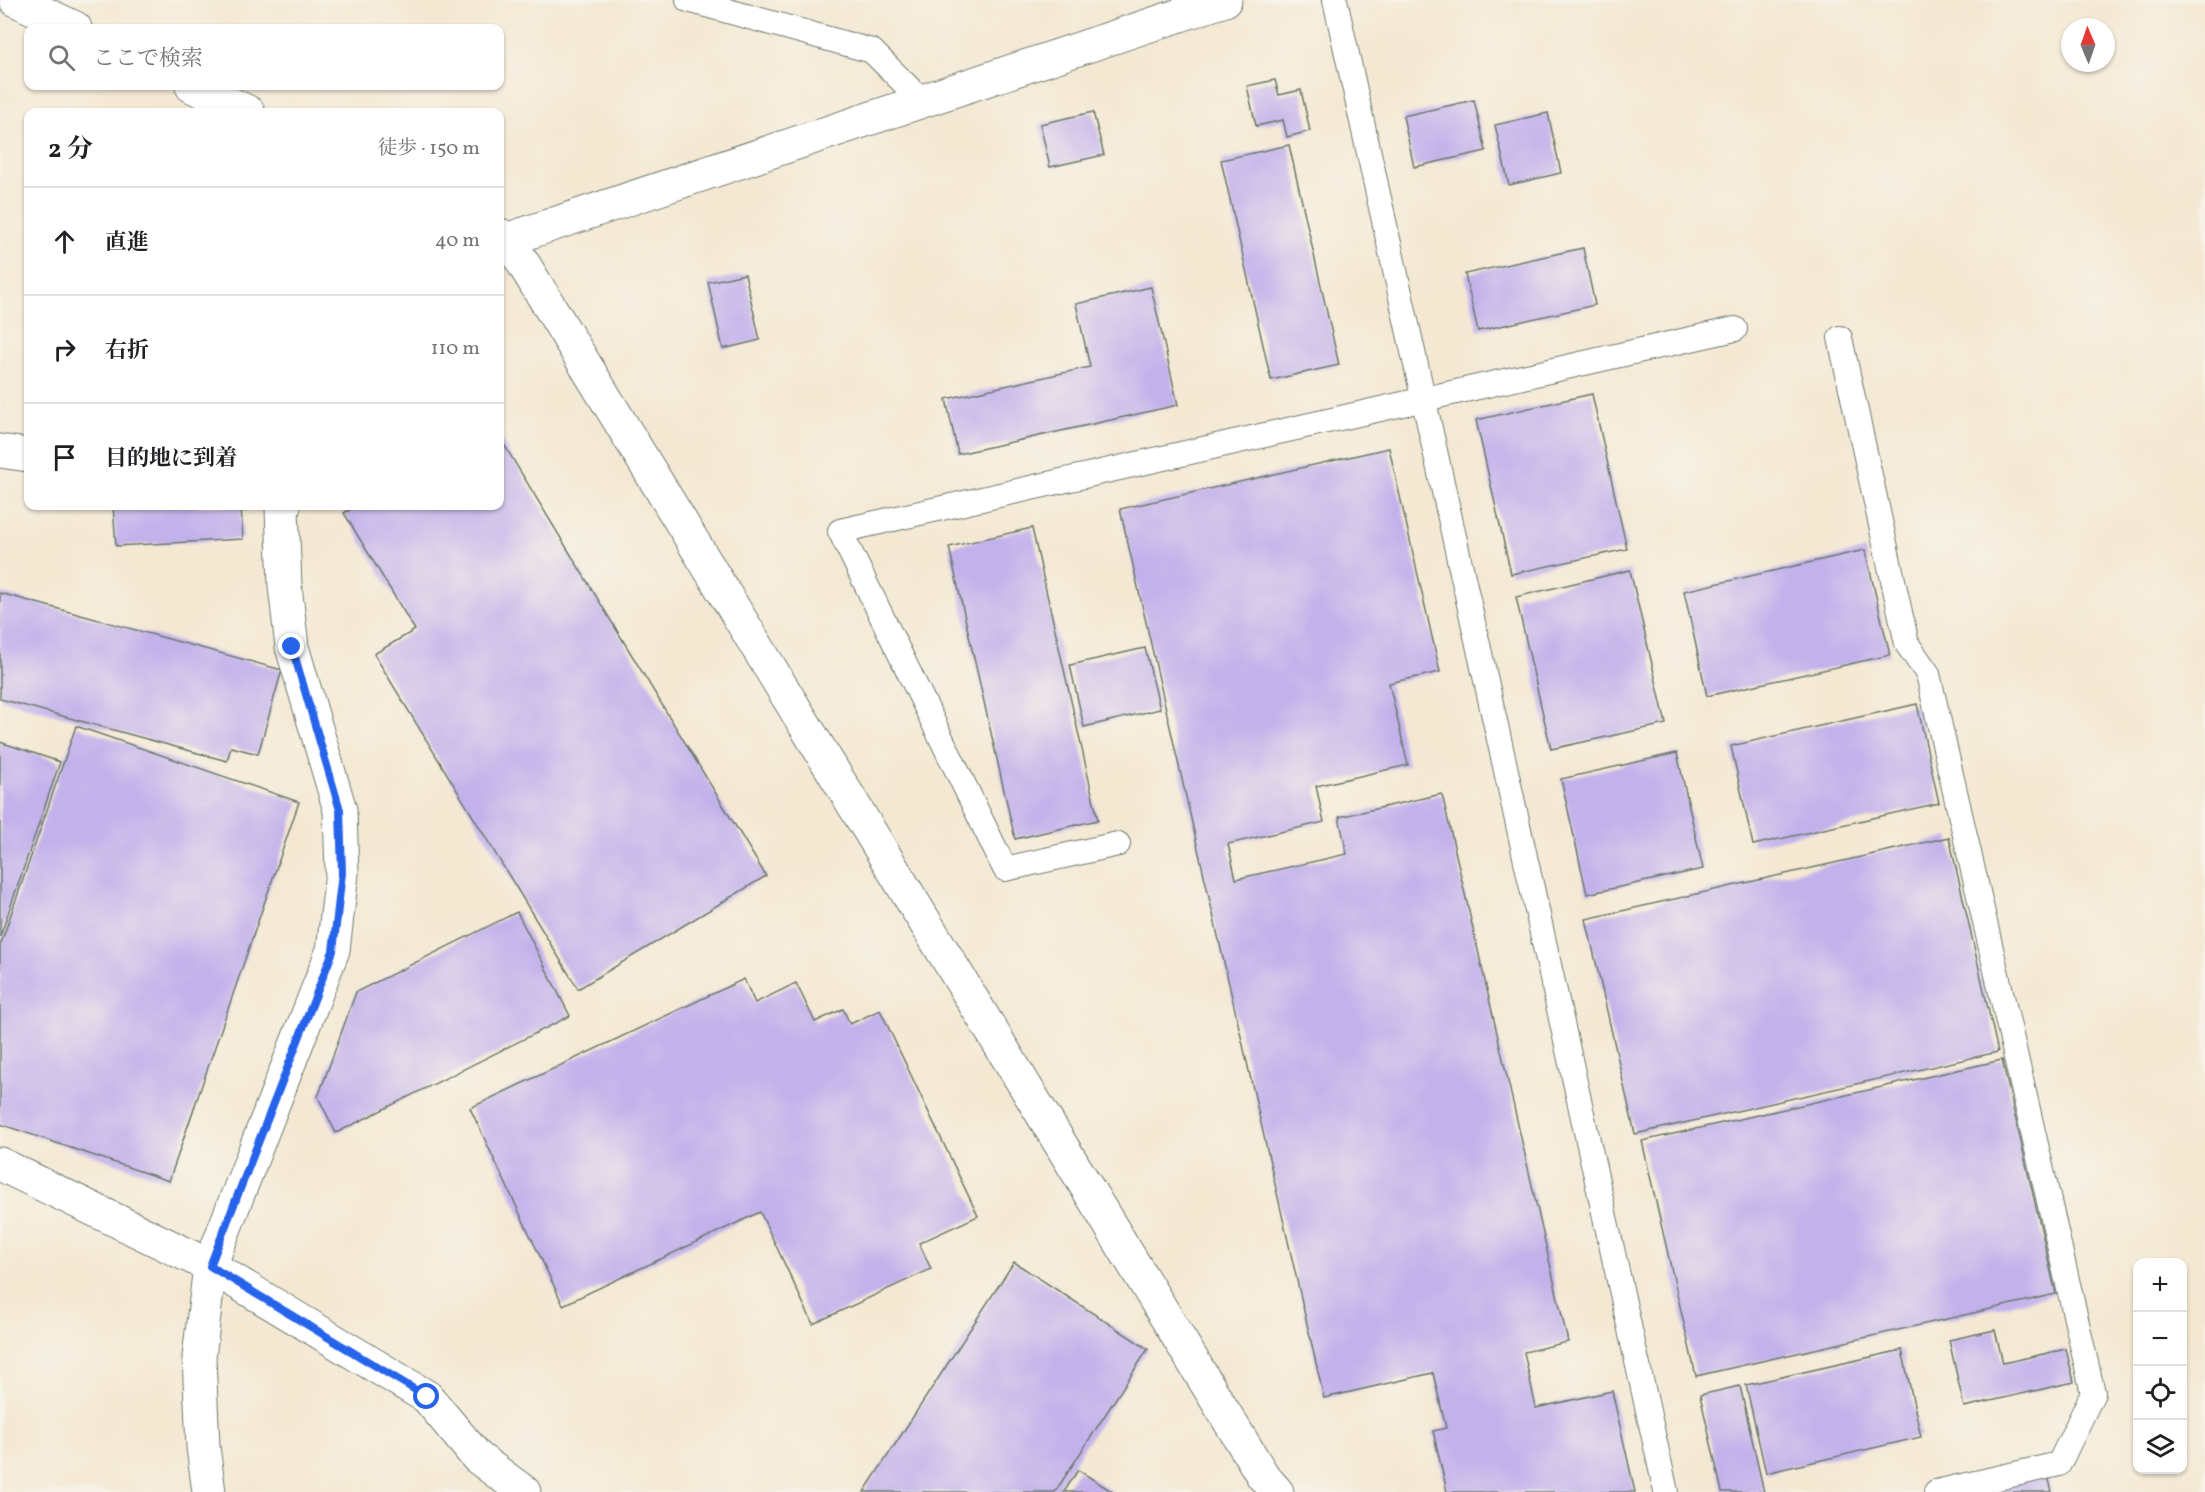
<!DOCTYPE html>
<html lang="ja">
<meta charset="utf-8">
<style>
:root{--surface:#fff;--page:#f2f2f2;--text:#202124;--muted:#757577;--line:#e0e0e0}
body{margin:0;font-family:Vollkorn,"Noto Serif JP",serif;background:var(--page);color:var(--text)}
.controls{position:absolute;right:18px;bottom:18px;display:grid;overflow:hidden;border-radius:12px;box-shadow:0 2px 4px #0004}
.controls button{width:54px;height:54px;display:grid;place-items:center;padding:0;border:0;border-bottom:2px solid var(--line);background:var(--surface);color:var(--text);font:30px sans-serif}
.compass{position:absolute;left:2061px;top:18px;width:54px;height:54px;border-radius:50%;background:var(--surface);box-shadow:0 2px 4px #0004;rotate:358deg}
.stop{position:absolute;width:18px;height:18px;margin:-14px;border:4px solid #2563eb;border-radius:50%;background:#fff}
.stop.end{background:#2563eb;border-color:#fff;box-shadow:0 2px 6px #0008}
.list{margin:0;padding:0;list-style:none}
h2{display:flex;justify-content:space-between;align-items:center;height:78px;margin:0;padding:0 24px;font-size:26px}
h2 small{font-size:20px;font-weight:400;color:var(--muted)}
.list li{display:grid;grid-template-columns:39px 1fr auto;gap:18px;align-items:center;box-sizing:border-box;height:108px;padding:0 24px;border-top:2px solid var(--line)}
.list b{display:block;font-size:22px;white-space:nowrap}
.list em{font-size:20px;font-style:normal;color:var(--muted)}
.icon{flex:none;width:33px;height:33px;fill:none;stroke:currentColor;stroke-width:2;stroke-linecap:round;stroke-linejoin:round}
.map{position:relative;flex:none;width:2205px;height:1492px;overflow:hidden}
.search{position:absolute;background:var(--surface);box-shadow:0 2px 4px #0004;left:24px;top:24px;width:480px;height:66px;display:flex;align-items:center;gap:15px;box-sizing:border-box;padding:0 21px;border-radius:12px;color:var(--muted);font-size:22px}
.panel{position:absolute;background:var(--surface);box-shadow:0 2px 4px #0004;left:24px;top:108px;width:480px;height:402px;border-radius:12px}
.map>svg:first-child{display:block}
</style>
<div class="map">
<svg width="2205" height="1492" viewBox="0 0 2205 1492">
<rect width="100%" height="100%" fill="#f7f3e8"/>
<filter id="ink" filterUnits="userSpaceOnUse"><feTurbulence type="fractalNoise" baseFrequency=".0167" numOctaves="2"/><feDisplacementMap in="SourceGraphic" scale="12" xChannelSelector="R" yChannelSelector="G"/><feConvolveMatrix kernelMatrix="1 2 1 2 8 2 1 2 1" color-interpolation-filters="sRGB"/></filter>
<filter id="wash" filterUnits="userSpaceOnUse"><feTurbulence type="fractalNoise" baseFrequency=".008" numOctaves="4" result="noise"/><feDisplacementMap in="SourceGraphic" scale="24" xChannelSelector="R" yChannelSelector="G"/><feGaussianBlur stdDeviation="1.35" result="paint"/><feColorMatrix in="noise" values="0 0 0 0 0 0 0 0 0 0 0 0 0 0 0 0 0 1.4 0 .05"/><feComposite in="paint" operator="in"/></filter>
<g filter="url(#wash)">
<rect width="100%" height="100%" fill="#f4e8d3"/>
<g id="blocks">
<g fill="#c2b1eb">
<path d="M1275 80 1279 95 1301 90 1310 131 1287 137 1283 120 1256 126 1247 86Z"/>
<path d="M1474 100 1486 151 1414 167 1403 116Z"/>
<path d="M1093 112 1104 155 1050 167 1040 124Z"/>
<path d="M1548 113 1561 173 1509 185 1495 125Z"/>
<path d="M1289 145 1339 365 1271 380 1221 160Z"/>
<path d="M1583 248 1595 305 1478 331 1465 274Z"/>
<path d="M745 274 760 340 723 349 708 282Z"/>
<path d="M1151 287 1178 405 958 454 946 399 1090 367 1076 304Z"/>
<path d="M1592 394 1627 549 1511 574 1476 420Z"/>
<path d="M500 438 766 876 578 989 374 654 415 630 344 513 356 506H500Z"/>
<path d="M1389 448 1440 672 1389 683 1408 765 1316 786 1324 822 1228 844 1236 879 1347 854 1339 817 1442 794 1568 1342 1524 1352 1536 1408 1612 1391 1635 1492H1447L1433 1431 1446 1428 1433 1373 1324 1398 1120 509Z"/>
<path d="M113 506H241L243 539 116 546Z"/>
<path d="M1032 528 1098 820 1015 839 949 547Z"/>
<path d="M1865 550 1890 655 1707 696 1684 591Z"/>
<path d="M1630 570 1666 724 1551 749 1516 597Z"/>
<path d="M0 593 282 670 258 754 231 747 227 761 0 699Z"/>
<path d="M1145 648 1160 709 1084 727 1070 665Z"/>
<path d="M1917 704 1939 803 1753 845 1731 746Z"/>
<path d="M76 726 299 802 169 1181 0 1124V946Z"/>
<path d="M0 742 60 762 0 937Z"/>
<path d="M1677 753 1703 869 1587 894 1561 779Z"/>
<path d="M1949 837 1998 1052 1635 1134 1586 919Z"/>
<path d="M517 912 570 1016 336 1133 318 1097 356 992Z"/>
<path d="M744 979 755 1003 796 983 815 1022 843 1009 850 1024 880 1010 978 1216 919 1243 931 1269 813 1324 760 1212 563 1305 470 1108Z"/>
<path d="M2002 1060 2056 1294 1696 1376 1642 1141Z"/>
<path d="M1014 1262 1148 1349 1055 1492H864Z"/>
<path d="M1995 1330 2003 1363 2066 1349 2074 1382 1964 1407 1949 1340Z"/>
<path d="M1902 1350 1921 1437 1766 1473 1746 1385Z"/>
<path d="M1740 1386 1764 1492H1722L1700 1395Z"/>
<path d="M1078 1470 1113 1492H1064Z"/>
<path d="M2047 1472 2052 1492H1962Z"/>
</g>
</g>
</g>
<g filter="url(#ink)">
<use href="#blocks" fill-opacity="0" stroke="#6a796c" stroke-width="1.5"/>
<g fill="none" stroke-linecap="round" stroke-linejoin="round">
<g stroke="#6a796c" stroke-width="26">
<g id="lane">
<path d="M688 0 872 51 922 101"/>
<path d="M1335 0 1666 1492"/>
<path d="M1840 338 1907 644 1928 674 2093 1393 2059 1464 1936 1492"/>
<path d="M1118 844 1005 869 840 531 1735 329"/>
</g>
</g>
<g stroke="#6a796c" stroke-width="35">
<g id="street">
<path d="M16 0 75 28"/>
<path d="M192 86 248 112"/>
<path d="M500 235 509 240 1263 1476 1277 1492"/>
<path d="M0 451 28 455"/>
<path d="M0 1164 210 1266"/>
</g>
</g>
<g stroke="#6a796c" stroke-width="35">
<g id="secondary">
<path d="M500 242 1225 0"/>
<path d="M210 1266 427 1397 477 1457 524 1492"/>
<path d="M209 1492 203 1447 199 1357 210 1266 333 950 342 873 340 810 292 647 285 586 282 509 284 506"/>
</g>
</g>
<use href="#lane" stroke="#fff" stroke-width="24"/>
<use href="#street" stroke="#fff" stroke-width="33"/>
<use href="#secondary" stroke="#fff" stroke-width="33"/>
</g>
</g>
<g fill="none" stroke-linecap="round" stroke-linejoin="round" filter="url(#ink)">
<path stroke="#2563eb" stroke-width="8" d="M292 647 340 810 342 873 333 951 210 1266 427 1397"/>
</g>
</svg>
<div class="controls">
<button>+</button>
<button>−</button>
<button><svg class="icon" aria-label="locate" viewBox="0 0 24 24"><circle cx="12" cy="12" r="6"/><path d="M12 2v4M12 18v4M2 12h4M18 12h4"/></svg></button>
<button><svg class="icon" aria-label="layers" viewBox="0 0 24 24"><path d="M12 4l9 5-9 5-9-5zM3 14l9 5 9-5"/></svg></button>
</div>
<svg class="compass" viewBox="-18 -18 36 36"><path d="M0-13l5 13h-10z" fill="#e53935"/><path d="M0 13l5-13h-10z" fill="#757577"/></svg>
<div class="stop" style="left:427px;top:1397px"></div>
<div class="stop end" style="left:292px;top:647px"></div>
<div class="search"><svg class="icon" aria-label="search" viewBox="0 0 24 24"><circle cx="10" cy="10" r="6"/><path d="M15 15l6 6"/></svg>ここで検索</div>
<section class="panel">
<h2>2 分<small>徒歩 · 150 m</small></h2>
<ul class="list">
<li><svg class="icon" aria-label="ahead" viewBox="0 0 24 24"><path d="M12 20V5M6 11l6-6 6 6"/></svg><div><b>直進</b></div><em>40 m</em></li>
<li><svg class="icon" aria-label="right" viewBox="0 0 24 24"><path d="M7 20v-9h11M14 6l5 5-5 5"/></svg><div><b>右折</b></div><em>110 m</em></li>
<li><svg class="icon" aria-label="arrive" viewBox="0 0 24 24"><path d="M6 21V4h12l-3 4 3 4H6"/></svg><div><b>目的地に到着</b></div></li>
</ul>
</section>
</div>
